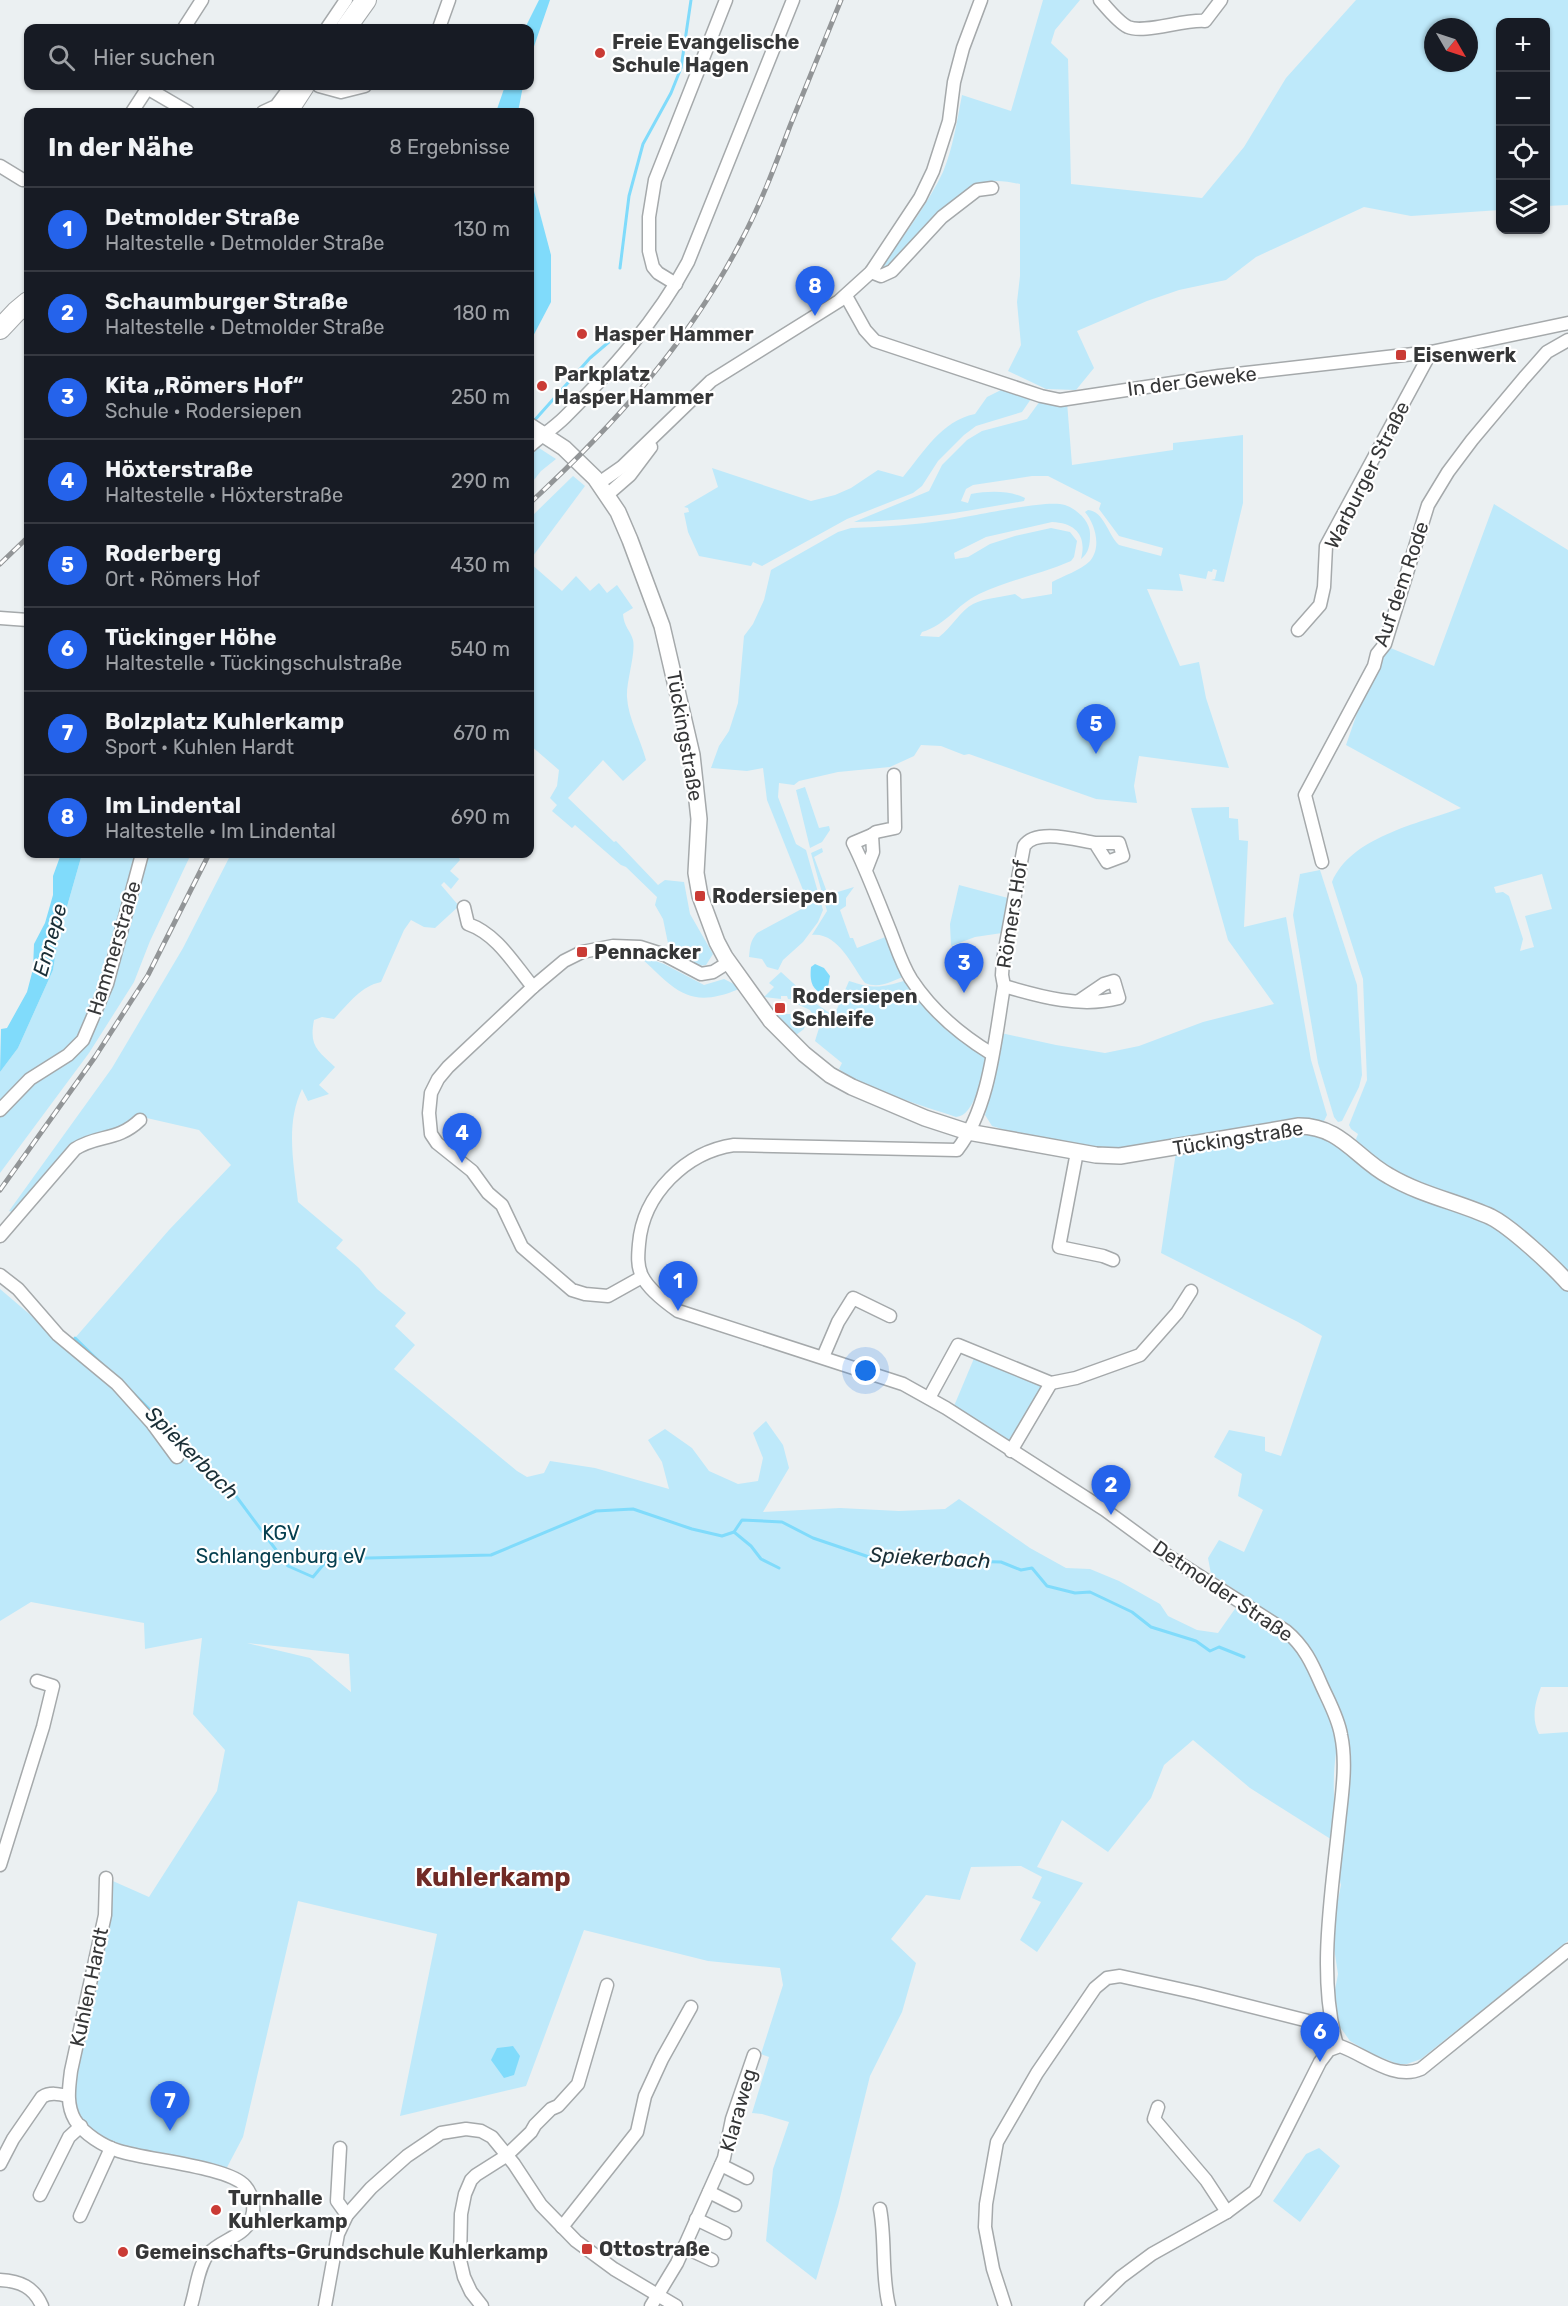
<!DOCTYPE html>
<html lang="de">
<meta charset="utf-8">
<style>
:root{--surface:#171b24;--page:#20242c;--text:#f1f3f6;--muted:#9ea1a6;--line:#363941;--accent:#2563eb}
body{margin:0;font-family:Rubik,sans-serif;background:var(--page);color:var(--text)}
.controls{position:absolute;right:18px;top:18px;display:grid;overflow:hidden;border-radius:12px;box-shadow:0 2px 4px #0004}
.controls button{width:54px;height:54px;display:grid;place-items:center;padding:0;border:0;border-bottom:2px solid var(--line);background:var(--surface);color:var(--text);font:30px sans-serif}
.compass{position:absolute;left:1424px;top:18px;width:54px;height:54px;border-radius:50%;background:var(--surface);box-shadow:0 2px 4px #0004;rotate:129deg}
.you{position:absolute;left:866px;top:1371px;width:21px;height:21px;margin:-15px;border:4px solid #fff;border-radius:50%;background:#1a73e8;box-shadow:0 0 0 9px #1a73e833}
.badge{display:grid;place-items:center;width:39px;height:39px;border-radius:50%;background:var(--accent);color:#fff;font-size:20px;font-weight:700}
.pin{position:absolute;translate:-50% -50px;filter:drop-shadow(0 2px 3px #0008)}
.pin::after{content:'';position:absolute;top:32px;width:21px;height:18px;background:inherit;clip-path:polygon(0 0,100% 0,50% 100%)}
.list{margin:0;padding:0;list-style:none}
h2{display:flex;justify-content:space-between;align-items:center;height:78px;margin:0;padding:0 24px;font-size:26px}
h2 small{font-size:20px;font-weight:400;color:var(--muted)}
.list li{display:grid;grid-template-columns:39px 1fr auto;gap:18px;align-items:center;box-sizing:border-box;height:84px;padding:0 24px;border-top:2px solid var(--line)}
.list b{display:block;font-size:22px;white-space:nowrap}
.list p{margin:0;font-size:20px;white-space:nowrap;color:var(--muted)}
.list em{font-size:20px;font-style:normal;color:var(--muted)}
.icon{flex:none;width:33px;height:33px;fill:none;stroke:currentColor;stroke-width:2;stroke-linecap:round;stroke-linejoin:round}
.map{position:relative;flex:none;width:1568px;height:2306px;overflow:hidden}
.search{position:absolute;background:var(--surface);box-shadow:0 2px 4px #0004;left:24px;top:24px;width:510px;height:66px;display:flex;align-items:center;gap:15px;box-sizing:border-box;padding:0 21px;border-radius:12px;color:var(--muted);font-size:22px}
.panel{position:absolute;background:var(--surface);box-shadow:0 2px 4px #0004;left:24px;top:108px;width:510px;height:750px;border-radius:12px}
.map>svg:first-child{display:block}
</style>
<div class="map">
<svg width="1568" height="2306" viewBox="0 0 1568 2306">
<rect width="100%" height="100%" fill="#ebf0f2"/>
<g fill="#bee9fa" fill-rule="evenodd">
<path d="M1043 0H1080L1055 30 1051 43 1068 59 1071 184 1202 198 1244 147 1286 78 1356 0H1568V205L1546 206V22H1500V210L1411 216 1364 207 1256 257 1226 280 1179 290 1147 301 1077 331 1094 368 1076 390 1046 389 1008 371 1021 345 1017 302 1020 276V184C1009 182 994 179 983 183 964 189 908 251 890 269H880C902 238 926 207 943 172 953 148 957 121 962 95L1011 111ZM1433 27H1469V63H1433Z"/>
<path d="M1003 389 1031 399 1022 412 976 426 964 435 938 461 922 486 913 493 847 519 762 566 753 562 751 566 699 556 688 532 684 513 689 512 688 508 684 507 718 487 712 468 811 501 835 495 851 488 878 470 903 477C924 452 941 421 975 414L987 397Z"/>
<path d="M1040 401 1067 402 1072 465 1173 450V443L1243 435V503L1224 582 1211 580 1215 579 1217 570 1213 569 1212 572 1208 571 1206 579 1179 574 1183 591 1147 589 1180 666 1199 662 1206 698 1229 768 1139 756 1134 786 1137 803 1096 799 969 754 964 755 941 746 921 745 914 756 890 767 838 772 799 781 794 785 779 783 778 797 796 844 806 850 823 910 818 922 803 942 783 960 778 970 767 967 762 959 749 957C750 947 750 941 757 933L809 905 767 800 763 768 747 771 711 768 719 746 729 731 738 703 744 636 753 624 764 600 771 570 838 532 851 528C883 527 915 525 947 520 972 517 1045 499 1065 505 1077 509 1091 522 1090 535 1090 544 1089 553 1081 559 1087 536 1076 523 1052 522L986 537 954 553 955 559 968 557 990 544 1015 536 1051 528 1070 532 1077 541 1074 557 1071 561C1041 574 1009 580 979 594 956 605 948 624 922 632L920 636 939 637C951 628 961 610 973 604 985 598 1002 597 1015 594L1022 599 1052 594V582C1063 576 1081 570 1090 561 1102 547 1095 524 1085 512L1088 510C1104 511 1108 535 1119 545L1161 556 1163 548 1119 536 1099 509 1101 503 1048 476H1032L973 485 966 489 961 501 968 503 971 494C988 491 1009 490 1025 498L1024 501C968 511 911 521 854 522L929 491 942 465 967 440 982 431 1027 419Z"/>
<path d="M539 448 556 459 541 471 530 485V452Z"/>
<path d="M573 476 585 486 530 560V518Z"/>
<path d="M1494 504 1568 550V1687H1541C1535 1702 1531 1719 1539 1734L1568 1732V1941L1421 2059 1407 2064H1398L1372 2054 1350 2041 1338 2024 1335 1990 1338 1974 1333 1941V1924L1341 1885 1338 1875 1342 1857 1339 1850 1341 1730C1330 1769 1334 1804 1337 1843L1250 1788 1193 1740 1164 1765 1151 1798 1108 1852 1062 1820 1037 1867 1083 1883 1037 1952 1020 1940 1041 1902 1032 1898 1042 1877 1021 1866 971 1867 960 1900 926 1895 891 1939 916 1963 902 2012 870 2076 838 2206 816 2280 766 2241 773 2169 789 2122 762 2114 752 2113 769 2057 761 2054 783 1985 780 1968 708 1961 584 1930 526 2086 400 2116 437 1934 298 1901 243 2137 224 2173 120 2151 81 2126 68 2096 106 1878 149 1897 217 1791 225 1750 193 1714 202 1638 145 1649 144 1623 31 1602 0 1621V1289L201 1460 75 1338 169 1230 231 1165 199 1130 138 1116 129 1126 85 1138H80L75 1149 18 1214 9 1211 112 1068 183 948 231 854H457L460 860 450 871 459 879 451 889 444 882 441 885 459 906 435 928 424 927 411 920 404 930 381 982C361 986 348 1004 334 1019L322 1017 314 1020C309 1046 317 1050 335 1067L319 1085 329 1094 308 1101 302 1089C285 1124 294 1165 298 1202L343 1240 336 1248 359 1268 377 1289 406 1313 395 1326 415 1345 394 1369 517 1471 527 1477 544 1473 550 1461 595 1468 669 1489 662 1462 648 1440 665 1429 692 1448 709 1471 738 1484 758 1481 763 1458 753 1433 766 1421 783 1445 789 1468 763 1512 840 1508 899 1511 945 1509 959 1499 1030 1548 1066 1568 1090 1569 1119 1581 1160 1604 1168 1616 1197 1630 1218 1633 1244 1596 1211 1574 1208 1558 1219 1540 1244 1552 1263 1510 1238 1496 1242 1474 1214 1457 1229 1430 1265 1437V1451L1281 1456 1322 1336 1298 1322 1161 1253 1176 1152 1106 1151 1005 1130 992 1126 985 1115 999 1058 1001 1033 1056 1045 1105 1053 1139 1046 1203 1022 1274 1004 1228 940 1191 808 1229 807V818L1238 819 1239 840 1248 841 1244 927 1286 917 1311 1060 1327 1115 1321 1127 1359 1147 1356 1139 1358 1134 1351 1129 1349 1125 1367 1080 1363 979 1332 882C1351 837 1417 824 1461 808L1346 745 1381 644 1434 666ZM1542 874 1552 909 1525 916 1534 947 1520 951 1523 939 1509 896 1503 892 1496 893 1494 887ZM247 1643 349 1654 351 1692 310 1658Z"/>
<path d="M530 563 562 591 576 576 590 591 599 583 607 593 617 585 633 608 623 614C624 627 630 630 633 640 636 653 626 682 627 697 628 718 641 740 646 760L623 781 603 760 568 798 614 842 616 841 658 885 665 880 684 882 690 914 713 954 706 965 699 966 669 948 663 919 655 905 657 897 626 867 621 865 575 825 572 828 552 811 557 805 550 798 557 786 559 770 530 745Z"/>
<path d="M805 787 819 828 829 826 830 830 822 842 810 848 796 790Z"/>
<path d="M822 848 823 852 814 857 828 895 854 887 846 898V906L840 910 850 938H853L857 948 888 936 905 976C892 981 880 989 865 983 852 966 838 932 812 935L827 911 811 853Z"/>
<path d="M82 854H191L150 941 134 982 89 1053 0 1173V1072L18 1048 53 970 58 938Z"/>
<path d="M1320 870 1357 985 1362 1075 1359 1087 1342 1121 1338 1122 1334 1117 1318 1063 1293 915 1300 874Z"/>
<path d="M959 885 1008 898 1002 933 975 937 951 946 950 924Z"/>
<path d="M638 955 664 964 704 985 724 979 734 984 739 989C687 1011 674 988 638 955Z"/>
<path d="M781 972 815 1003 834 1016 849 981C874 989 881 988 907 980L927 1009 944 1027 986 1059C982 1075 975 1116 956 1117 924 1106 864 1089 839 1069L842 1063 815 1041 819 1028 810 1010 797 1004V1000L788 999 787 996H781V999L764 997 774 987 769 983Z"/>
<path d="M775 1014H798L806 1023 804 1029 796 1035Z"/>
<path d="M975 1356 1045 1384 1014 1445 954 1406Z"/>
<path d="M1319 2148 1340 2166 1300 2222 1273 2201 1306 2154Z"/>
</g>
<g fill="#80dbfb">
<path d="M539 0H550L530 58V28H525Z"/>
<path d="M505 86H523L518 112H496Z"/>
<path d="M530 176 551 255V302L530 342Z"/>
<path d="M61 854H82L58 938 53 970 18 1048 0 1072 1 1029 7 1028 27 992 33 969 34 944 45 923 53 895V876Z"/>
<path d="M815 964 824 968 830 976 828 987 821 993C810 988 810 977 811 967Z"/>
<path d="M513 2046 520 2056 514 2075 504 2078 491 2060 497 2048Z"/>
</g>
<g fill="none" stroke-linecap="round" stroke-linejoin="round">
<g stroke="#80dbfb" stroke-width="3">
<path d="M620 268 629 196 643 144 671 93 681 68 691 0"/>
<path d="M533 422 590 358 610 341"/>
<path d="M75 1338 106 1368"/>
<path d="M133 1393 233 1492 288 1566 313 1577 328 1559 491 1555 596 1511 633 1509 692 1529 722 1536 734 1532 742 1520 782 1522 813 1538 875 1559 1001 1562 1021 1570 1032 1568 1047 1586 1075 1593 1090 1592 1132 1612 1151 1627 1196 1641 1210 1651 1219 1647 1244 1657"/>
<path d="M734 1532 751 1546 761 1559 779 1568"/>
</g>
<g stroke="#a5a9ab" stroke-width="15">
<g id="minor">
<path d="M1100 0C1107 8 1118 22 1128 27 1144 34 1184 19 1205 21L1221 0"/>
<path d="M184 28 202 0"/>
<path d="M327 28 346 0"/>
<path d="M439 28 449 0"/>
<path d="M319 86 341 92 365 86"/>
<path d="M147 88 188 112"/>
<path d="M132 112 149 86"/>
<path d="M263 112 276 106 291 86"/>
<path d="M0 166 23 180"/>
<path d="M871 272 881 276 892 271 942 217 977 190 992 188"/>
<path d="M676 284 658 273 653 267 649 251V217L655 180 726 0"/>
<path d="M846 296 865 330 875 341 1041 396 1060 400 1219 376 1431 352 1568 323"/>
<path d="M530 446C541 436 554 428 565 417 611 371 657 320 688 262L793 0"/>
<path d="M599 483 622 467 711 381 839 301 871 272 920 198 933 171 949 121 954 82 963 48 981 0"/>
<path d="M607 495 630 475 651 447"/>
<path d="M0 618 28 620"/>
<path d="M1298 630 1320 605 1324 587 1326 546 1431 352"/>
<path d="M872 835 876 832 895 828 894 775"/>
<path d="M1095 843H1119L1123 856 1107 862 1095 843C1076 840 1036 828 1024 846L1003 960 1002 975 1004 986C995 1038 990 1108 957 1150L734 1145C686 1152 643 1194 639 1244 638 1255 637 1266 642 1276 649 1290 665 1302 678 1311L903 1384 946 1408 1105 1510 1165 1554 1286 1631C1304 1646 1312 1663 1321 1684 1328 1700 1338 1717 1341 1735 1347 1763 1342 1794 1339 1822 1332 1892 1317 1977 1337 2045"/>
<path d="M1322 862 1305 795 1374 666 1377 654 1385 644 1428 505 1448 472 1472 440 1524 378 1547 352 1568 340"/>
<path d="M866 870 873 852 872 835 853 843C867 871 877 899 889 928 896 945 901 963 911 979 932 1011 959 1034 992 1054"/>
<path d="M464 907 468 924C497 934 514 964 533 987"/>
<path d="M1004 986C1041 997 1081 1008 1119 998L1114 981 1104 984 1079 1001"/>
<path d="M0 1110 30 1079 68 1055 83 1040 107 984 142 854"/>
<path d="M1077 1152 1059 1247 1103 1256 1113 1260"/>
<path d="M0 1236 75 1149C98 1134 117 1142 140 1120"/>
<path d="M0 1275 18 1289 58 1335 117 1384 152 1423 177 1457"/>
<path d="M642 1277 608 1296 585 1294 572 1290 522 1247 502 1205 488 1193 472 1171 437 1143 431 1134 429 1113 431 1093 438 1079 448 1067 533 987 564 961 582 952 613 946 640 947 665 955 701 974 713 972 729 962"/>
<path d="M823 1357 838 1322 853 1298 890 1316"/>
<path d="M929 1398 958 1345 1051 1383 1076 1378 1140 1355 1177 1313 1191 1291"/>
<path d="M1011 1451 1051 1383"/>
<path d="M0 1865 43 1727 53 1686 37 1681"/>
<path d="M106 1878 105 1915 71 2071C69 2087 66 2105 75 2120 84 2134 103 2146 119 2151 147 2160 230 2167 245 2186 251 2193 254 2203 253 2212 249 2237 222 2238 208 2254 198 2267 196 2290 191 2306"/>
<path d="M1158 2107 1154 2119 1206 2180 1227 2212"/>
<path d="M340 2148 337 2201 347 2215"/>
<path d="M0 2164 13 2139 42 2097C50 2092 59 2094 68 2096"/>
<path d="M721 2165 747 2178"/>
<path d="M709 2192 735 2205"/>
<path d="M40 2195 69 2137 81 2126"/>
<path d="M880 2209C886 2241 881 2274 889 2306"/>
<path d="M80 2216 111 2148"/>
<path d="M696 2219 725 2233"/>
<path d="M562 2227 637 2132 645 2096 662 2059 691 2007"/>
<path d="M684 2247 712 2260"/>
<path d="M0 2280C20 2281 34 2287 42 2306"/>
<path d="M325 2306 338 2234 347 2215 371 2188 407 2156 441 2133 466 2129 481 2131 492 2137 514 2164 541 2205 576 2241 614 2269 676 2306"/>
<path d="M482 2306 471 2292 464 2277 460 2260 461 2214 465 2194 471 2180 476 2175 506 2156 531 2132 535 2125 551 2109 558 2106 578 2084 607 1985"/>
<path d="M651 2306 677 2263 724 2158 732 2119 754 2055"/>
<path d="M1005 2306 993 2269 985 2227 986 2204 997 2142 1037 2073 1095 1988 1107 1978 1120 1976 1197 1993 1332 2027"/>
<path d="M1091 2306 1121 2277 1152 2254 1227 2212 1255 2191 1320 2062 1329 2050 1340 2046C1364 2054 1394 2081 1421 2069L1568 1950"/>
</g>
</g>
<g stroke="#a5a9ab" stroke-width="18">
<path id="tertiary" d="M530 426 564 448 595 478 618 512 630 540 662 626 692 755 699 819 696 873 700 896 717 942 725 957 771 1021 804 1054 830 1075 852 1087 925 1118 968 1132 1096 1155 1120 1156 1299 1126C1341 1126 1356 1158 1389 1176 1421 1195 1458 1202 1491 1217 1511 1227 1553 1266 1568 1283"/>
</g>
<g stroke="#a5a9ab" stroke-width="22">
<g id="primary">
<path d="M346 28 366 0"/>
<path d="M287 112 304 86"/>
<path d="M0 329 16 312 28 302"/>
</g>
</g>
<use href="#minor" stroke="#fff" stroke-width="12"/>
<use href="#tertiary" stroke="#fff" stroke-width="15"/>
<use href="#primary" stroke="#fff" stroke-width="20"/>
<g stroke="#929597" stroke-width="5">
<g id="rail">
<path d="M530 503C614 425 686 346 740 243 760 206 775 166 790 126 807 84 824 42 841 0"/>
<path d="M0 564 28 537"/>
<path d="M0 1190 95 1057 148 975 209 854"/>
</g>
</g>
<use href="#rail" stroke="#fff" stroke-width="3" stroke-dasharray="9" stroke-linecap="butt"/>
</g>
<g fill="#ca3b35" stroke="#fff" stroke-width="2">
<circle cx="600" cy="53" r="6"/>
<circle cx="582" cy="334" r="6"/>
<rect x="1395" y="349" width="12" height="12" rx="3"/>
<circle cx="542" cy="386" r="6"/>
<rect x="694" y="890" width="12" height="12" rx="3"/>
<rect x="576" y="946" width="12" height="12" rx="3"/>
<rect x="774" y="1002" width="12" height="12" rx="3"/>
<circle cx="216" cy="2210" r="6"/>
<rect x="581" y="2243" width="12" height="12" rx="3"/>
<circle cx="123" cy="2252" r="6"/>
</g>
<g text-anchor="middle" stroke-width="4.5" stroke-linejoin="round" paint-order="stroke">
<g font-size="20" font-weight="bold" fill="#363738" stroke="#fff" text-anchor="start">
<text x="612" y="49">Freie Evangelische<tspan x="612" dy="23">Schule Hagen</tspan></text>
<text x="594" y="341">Hasper Hammer</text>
<text x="1413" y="362">Eisenwerk</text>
<text x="554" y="381">Parkplatz<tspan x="554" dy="23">Hasper Hammer</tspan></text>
<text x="712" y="903">Rodersiepen</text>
<text x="594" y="959">Pennacker</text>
<text x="792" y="1003">Rodersiepen<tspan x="792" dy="23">Schleife</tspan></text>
<text x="228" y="2205">Turnhalle<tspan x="228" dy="23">Kuhlerkamp</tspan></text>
<text x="599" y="2256">Ottostraße</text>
<text x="135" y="2259">Gemeinschafts-Grundschule Kuhlerkamp</text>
</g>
<g font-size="20" fill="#363738" stroke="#fff">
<text transform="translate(1192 381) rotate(-7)" y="7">In der Geweke</text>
<text transform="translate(1367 475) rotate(-63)" y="7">Warburger Straße</text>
<text transform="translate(1401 584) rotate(-71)" y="7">Auf dem Rode</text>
<text transform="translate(685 736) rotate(80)" y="7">Tückingstraße</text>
<text transform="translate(1012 914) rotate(-81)" y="7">Römers Hof</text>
<text transform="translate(114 948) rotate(-73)" y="7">Hammerstraße</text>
<text transform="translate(1238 1138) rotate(-9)" y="7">Tückingstraße</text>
<text transform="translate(1223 1591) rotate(34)" y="7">Detmolder Straße</text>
<text transform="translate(89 1987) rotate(-78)" y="7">Kuhlen Hardt</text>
<text transform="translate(738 2110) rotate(-74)" y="7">Klaraweg</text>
</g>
<g font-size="20" fill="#074050" stroke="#fff">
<text x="281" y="1540">KGV<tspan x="281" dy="23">Schlangenburg eV</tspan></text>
</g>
<g font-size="21" font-style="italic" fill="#1a2f37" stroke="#fff">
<text transform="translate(50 940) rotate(-74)" y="7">Ennepe</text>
<text transform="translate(192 1453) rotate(45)" y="7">Spiekerbach</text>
<text transform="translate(930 1558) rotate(3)" y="7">Spiekerbach</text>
</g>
<g font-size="26" font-weight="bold" fill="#712b26" stroke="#fff">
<text x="493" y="1886">Kuhlerkamp</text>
</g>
</g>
</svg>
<div class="controls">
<button>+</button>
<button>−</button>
<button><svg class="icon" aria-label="locate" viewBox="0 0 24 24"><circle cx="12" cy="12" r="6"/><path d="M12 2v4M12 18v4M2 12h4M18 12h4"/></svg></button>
<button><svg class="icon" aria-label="layers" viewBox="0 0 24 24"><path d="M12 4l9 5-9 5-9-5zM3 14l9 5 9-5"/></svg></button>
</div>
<svg class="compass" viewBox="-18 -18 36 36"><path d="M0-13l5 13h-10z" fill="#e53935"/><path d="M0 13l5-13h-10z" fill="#9ea1a6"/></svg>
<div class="you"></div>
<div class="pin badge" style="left:678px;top:1311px">1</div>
<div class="pin badge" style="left:1111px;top:1515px">2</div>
<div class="pin badge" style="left:964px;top:993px">3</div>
<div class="pin badge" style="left:462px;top:1163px">4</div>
<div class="pin badge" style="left:1096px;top:754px">5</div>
<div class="pin badge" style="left:1320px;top:2062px">6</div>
<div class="pin badge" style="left:170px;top:2131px">7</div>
<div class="pin badge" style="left:815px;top:316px">8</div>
<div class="search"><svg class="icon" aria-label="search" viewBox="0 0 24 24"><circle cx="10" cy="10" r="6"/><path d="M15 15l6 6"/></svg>Hier suchen</div>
<section class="panel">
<h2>In der Nähe<small>8 Ergebnisse</small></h2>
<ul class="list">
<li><span class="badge">1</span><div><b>Detmolder Straße</b><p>Haltestelle · Detmolder Straße</p></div><em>130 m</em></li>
<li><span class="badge">2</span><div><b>Schaumburger Straße</b><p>Haltestelle · Detmolder Straße</p></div><em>180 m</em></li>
<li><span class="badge">3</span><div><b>Kita „Römers Hof“</b><p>Schule · Rodersiepen</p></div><em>250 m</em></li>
<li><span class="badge">4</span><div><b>Höxterstraße</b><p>Haltestelle · Höxterstraße</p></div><em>290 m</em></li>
<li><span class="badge">5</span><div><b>Roderberg</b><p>Ort · Römers Hof</p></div><em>430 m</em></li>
<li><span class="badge">6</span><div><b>Tückinger Höhe</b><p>Haltestelle · Tückingschulstraße</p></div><em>540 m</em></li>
<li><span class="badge">7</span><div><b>Bolzplatz Kuhlerkamp</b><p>Sport · Kuhlen Hardt</p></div><em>670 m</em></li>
<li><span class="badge">8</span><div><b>Im Lindental</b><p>Haltestelle · Im Lindental</p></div><em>690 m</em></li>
</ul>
</section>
</div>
